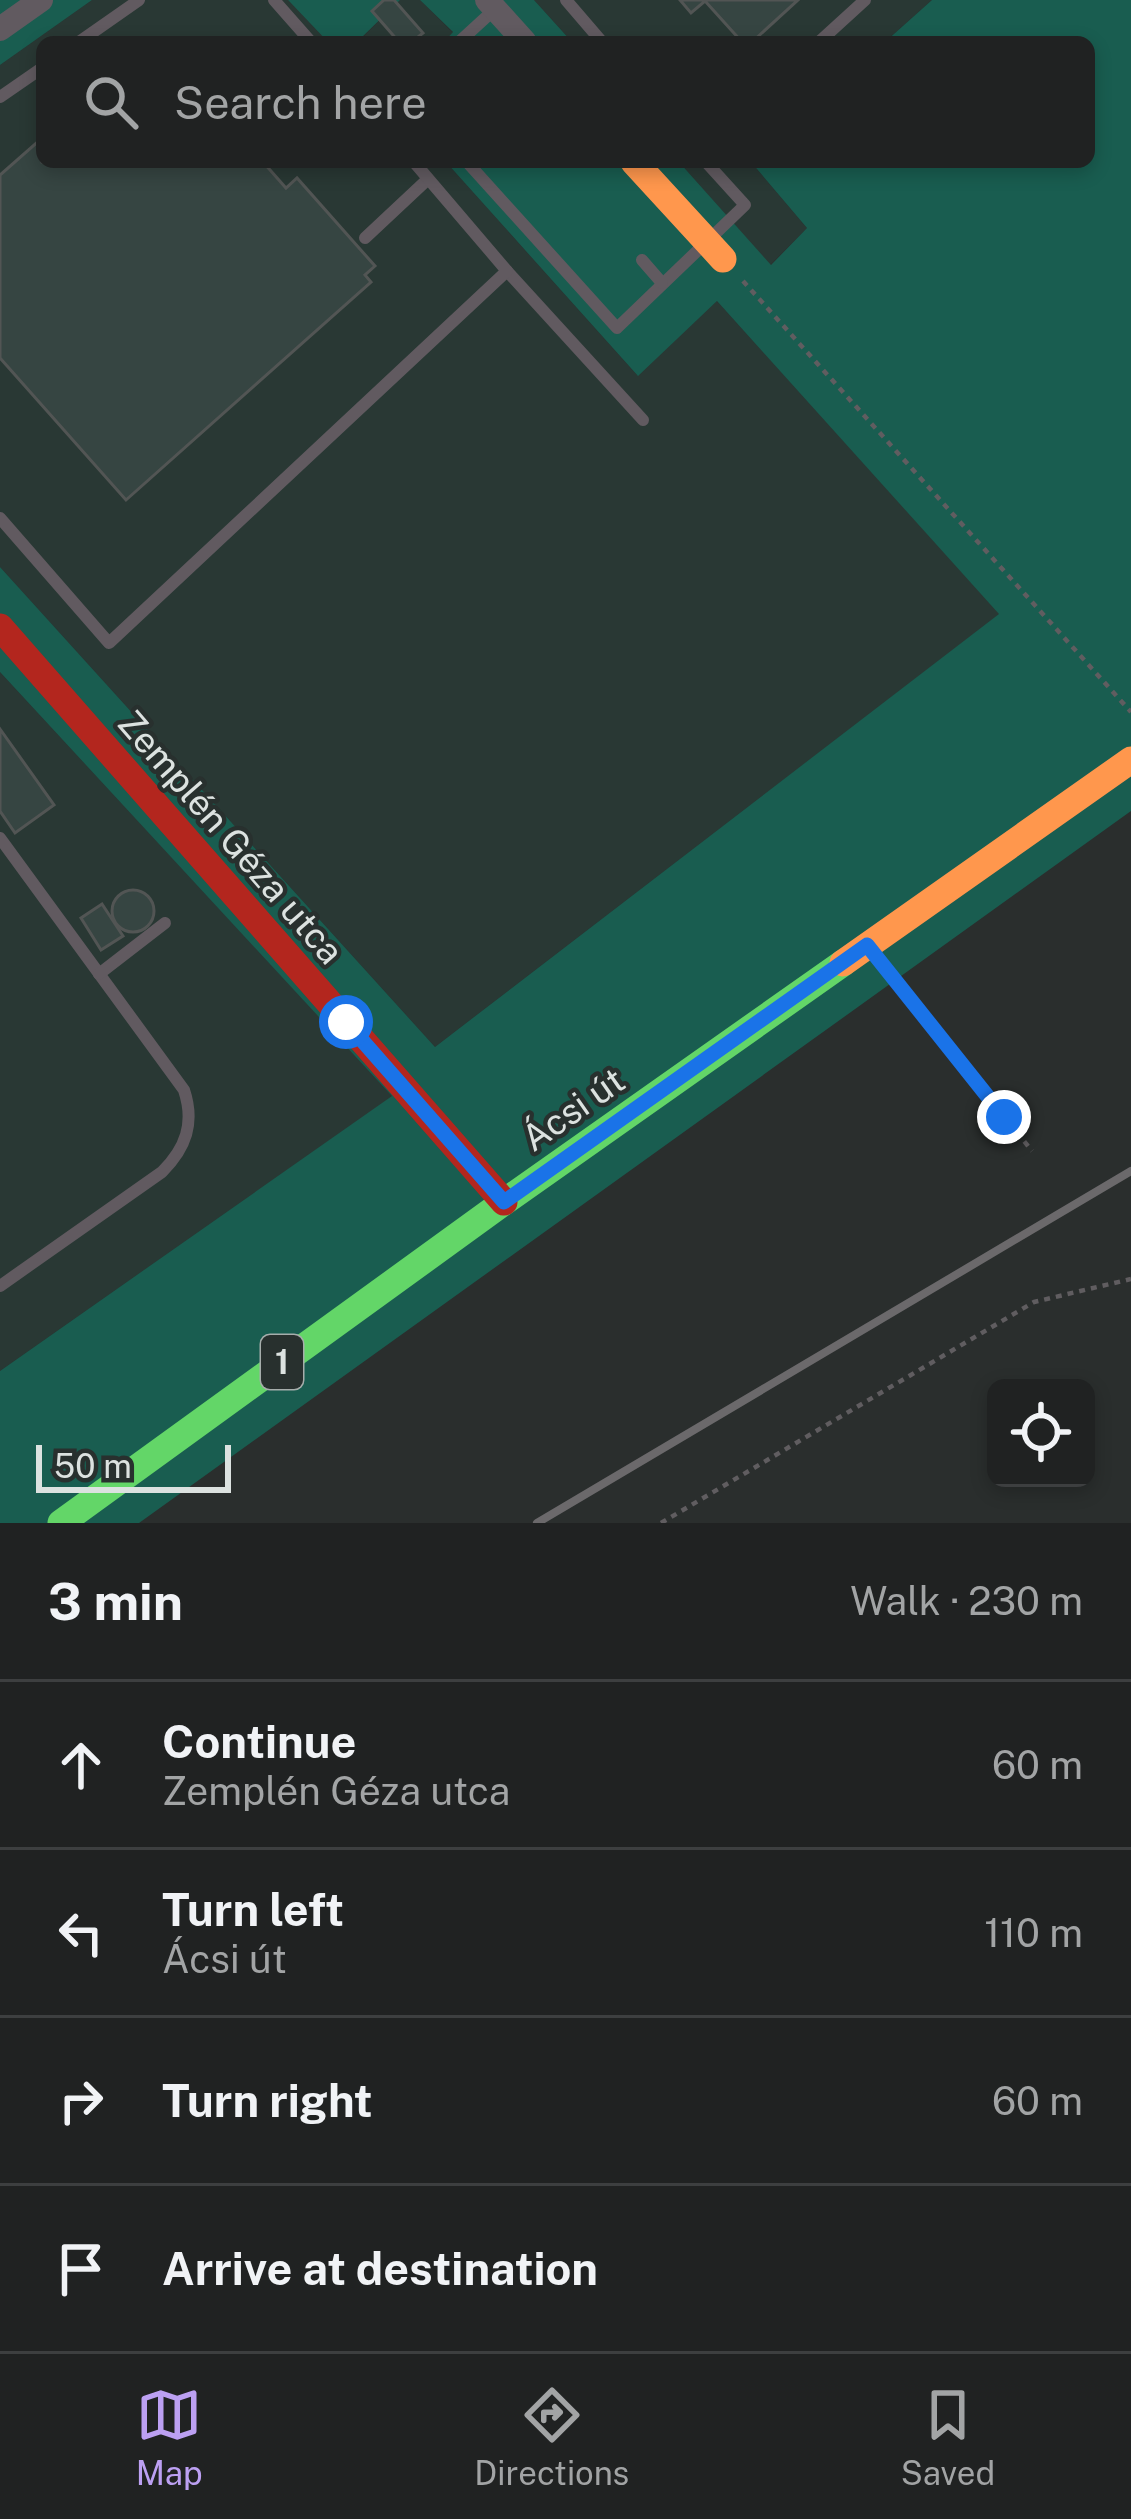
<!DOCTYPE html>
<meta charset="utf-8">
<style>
:root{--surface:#202222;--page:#282a2a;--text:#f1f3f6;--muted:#a2a4a5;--line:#3d3f40;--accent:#bca0f2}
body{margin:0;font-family:"Public Sans",sans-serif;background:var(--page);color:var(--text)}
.controls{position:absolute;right:36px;bottom:36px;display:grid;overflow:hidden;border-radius:18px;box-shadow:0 6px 18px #0003}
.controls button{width:108px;height:108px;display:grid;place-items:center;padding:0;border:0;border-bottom:3px solid var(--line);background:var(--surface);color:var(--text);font:60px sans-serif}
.scale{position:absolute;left:36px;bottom:30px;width:195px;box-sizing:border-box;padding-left:12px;border:6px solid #dce2e0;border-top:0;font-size:33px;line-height:42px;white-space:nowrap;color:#dce2e0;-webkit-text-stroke:9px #28302e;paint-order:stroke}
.stop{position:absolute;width:36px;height:36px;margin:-27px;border:9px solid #1a73e8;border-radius:50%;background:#fff}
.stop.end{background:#1a73e8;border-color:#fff;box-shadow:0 3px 12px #0008}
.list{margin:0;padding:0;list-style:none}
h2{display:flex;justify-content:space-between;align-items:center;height:156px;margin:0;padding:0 48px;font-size:51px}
h2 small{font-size:39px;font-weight:400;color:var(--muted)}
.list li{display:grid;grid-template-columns:78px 1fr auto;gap:36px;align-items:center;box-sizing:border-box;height:168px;padding:0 48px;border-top:3px solid var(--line)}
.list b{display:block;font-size:45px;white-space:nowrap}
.list p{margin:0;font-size:39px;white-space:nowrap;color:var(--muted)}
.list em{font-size:39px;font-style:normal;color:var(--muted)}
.icon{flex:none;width:66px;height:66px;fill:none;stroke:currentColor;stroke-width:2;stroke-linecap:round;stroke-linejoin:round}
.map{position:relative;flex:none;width:1131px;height:1523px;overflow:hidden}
.search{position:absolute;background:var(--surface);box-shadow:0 6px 18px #0003;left:36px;right:36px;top:36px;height:132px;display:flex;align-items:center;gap:30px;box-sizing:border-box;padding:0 42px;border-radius:18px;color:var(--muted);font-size:45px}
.sheet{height:828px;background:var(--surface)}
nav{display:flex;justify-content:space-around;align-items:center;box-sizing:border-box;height:168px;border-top:3px solid var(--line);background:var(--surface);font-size:33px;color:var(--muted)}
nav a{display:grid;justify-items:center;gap:6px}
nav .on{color:var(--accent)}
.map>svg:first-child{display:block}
</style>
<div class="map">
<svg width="1131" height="1523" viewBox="0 0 1131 1523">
<rect width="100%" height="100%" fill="#2a2e2d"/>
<g fill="#293834">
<path d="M92 0H288L328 42H42V162H446L637 375 717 301 1000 614 435 1047 0 567V65Z"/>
<path d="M400 0H420L453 33 444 42H358Z"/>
<path d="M534 0H932L885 42H572Z"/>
<path d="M679 162H751L807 228 770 265Z"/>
<path d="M0 672 393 1096 0 1371Z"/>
</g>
<g fill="#195d50">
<path d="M0 0H92L0 65Z"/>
<path d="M288 0H400L357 42H328Z"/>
<path d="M420 0H534L572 42H444L453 32Z"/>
<path d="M932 0H1131V811L139 1523H0V1371L392 1096 0 672V567L435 1047 999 614 717 301 638 376 446 162H679L771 265 807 228 751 162H1089V42H885Z"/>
</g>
<g fill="#364542" stroke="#525554" stroke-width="3">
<path d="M384 0H394L423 33 412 42H399L372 11Z"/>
<path d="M680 0H798L752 42H742L705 1 691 13Z"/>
<path d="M42 138V162H263L286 188 297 178 375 266 365 275 371 282 126 500 0 358V175Z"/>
<path d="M0 729 54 805 15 833 0 811Z"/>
<circle cx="133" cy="911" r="21"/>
<path d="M102 904 123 936 101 950 81 918Z"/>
</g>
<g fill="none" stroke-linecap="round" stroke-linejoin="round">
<g stroke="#605d60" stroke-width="4.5" stroke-dasharray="6 6" stroke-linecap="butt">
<path d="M743 281 1131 712"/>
<path d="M889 973 1032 1151"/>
<path d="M661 1523 1034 1302 1131 1279"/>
</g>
<g stroke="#615a60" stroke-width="12">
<path d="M274 0 311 42"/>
<path d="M566 0 602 42"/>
<path d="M79 42 139 0"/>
<path d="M459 42 495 9"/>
<path d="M819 42 865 0"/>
<path d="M0 97 42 68"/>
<path d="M467 162 617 328 745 205 706 162"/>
<path d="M365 238 428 179"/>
<path d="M642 260 662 283"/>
<path d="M507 271 643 420"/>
<path d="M0 518 109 643 507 271 414 162"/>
<path d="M0 838 184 1090C195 1123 186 1148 162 1172L0 1286"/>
<path d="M99 974 165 923"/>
</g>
<g stroke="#615a60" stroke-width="24">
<path d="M487 0 525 42"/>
<path d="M0 29 41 0"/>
</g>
<path stroke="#63d668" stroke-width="27" d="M61 1523 504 1202 843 963"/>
<g stroke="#ff974d" stroke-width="27">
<path d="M634 162 723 259"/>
<path d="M843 963 1131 760"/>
</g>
<path stroke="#b3261e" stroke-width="27" d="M0 627 504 1202"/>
<path stroke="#6b696b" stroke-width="8" d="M537 1523 1131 1171"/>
</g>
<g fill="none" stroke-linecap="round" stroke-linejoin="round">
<path stroke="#1a73e8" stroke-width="15" d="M346 1022 504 1202 867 945 1004 1117"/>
</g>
<g text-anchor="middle" stroke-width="9" stroke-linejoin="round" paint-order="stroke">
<rect fill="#28302e" stroke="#a6adab" stroke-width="3" x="261" y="1335" width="42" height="54" rx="9"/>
<g font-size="33" font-weight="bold" fill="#dce2e0">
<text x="282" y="1374">1</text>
</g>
<g font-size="36" fill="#dce2e0" stroke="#28302e">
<text transform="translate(231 837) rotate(49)" y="13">Zemplén Géza utca</text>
<text transform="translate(573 1109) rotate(-35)" y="13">Ácsi út</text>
</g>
</g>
</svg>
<div class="controls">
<button><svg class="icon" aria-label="locate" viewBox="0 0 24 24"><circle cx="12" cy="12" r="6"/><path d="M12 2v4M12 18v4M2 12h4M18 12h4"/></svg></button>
</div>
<div class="scale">50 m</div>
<div class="stop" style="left:346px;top:1022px"></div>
<div class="stop end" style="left:1004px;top:1117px"></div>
<div class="search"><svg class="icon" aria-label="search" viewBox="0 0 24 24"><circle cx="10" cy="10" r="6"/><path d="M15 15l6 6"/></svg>Search here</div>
</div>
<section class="sheet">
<h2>3 min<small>Walk · 230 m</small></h2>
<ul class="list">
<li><svg class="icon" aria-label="ahead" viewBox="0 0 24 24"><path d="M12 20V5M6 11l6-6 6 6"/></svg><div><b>Continue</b><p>Zemplén Géza utca</p></div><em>60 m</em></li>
<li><svg class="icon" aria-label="left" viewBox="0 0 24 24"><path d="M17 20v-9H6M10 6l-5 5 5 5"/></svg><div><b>Turn left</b><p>Ácsi út</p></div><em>110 m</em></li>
<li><svg class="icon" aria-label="right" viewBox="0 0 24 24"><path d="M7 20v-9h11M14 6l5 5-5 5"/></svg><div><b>Turn right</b></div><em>60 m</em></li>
<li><svg class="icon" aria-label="arrive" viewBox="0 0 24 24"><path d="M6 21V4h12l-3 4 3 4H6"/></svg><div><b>Arrive at destination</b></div></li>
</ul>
</section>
<nav>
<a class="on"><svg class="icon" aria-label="map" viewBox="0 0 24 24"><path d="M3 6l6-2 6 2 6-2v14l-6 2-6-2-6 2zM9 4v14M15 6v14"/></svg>Map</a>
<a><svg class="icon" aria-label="directions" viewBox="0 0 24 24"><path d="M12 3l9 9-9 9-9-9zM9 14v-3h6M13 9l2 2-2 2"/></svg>Directions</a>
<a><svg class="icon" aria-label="saved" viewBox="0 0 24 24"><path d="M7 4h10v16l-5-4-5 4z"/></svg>Saved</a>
</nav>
